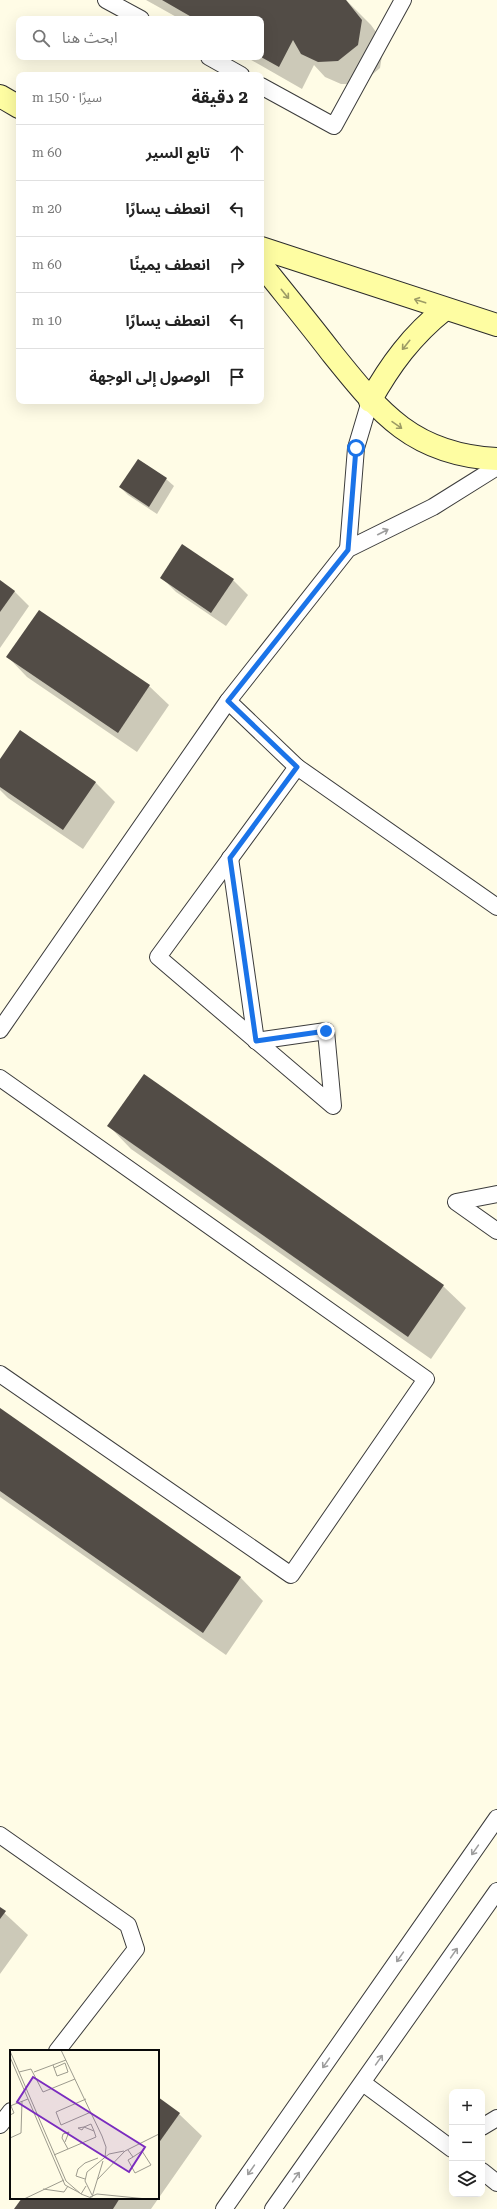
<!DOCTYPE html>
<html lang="ar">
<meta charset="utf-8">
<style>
:root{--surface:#fff;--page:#f6f6f6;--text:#222;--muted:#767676;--line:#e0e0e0}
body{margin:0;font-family:"Roboto Serif","Noto Sans Arabic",serif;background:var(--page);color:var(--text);direction:rtl}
.controls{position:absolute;right:12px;bottom:12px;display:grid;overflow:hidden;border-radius:8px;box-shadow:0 4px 16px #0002}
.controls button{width:36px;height:36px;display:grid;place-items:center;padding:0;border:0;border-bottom:1px solid var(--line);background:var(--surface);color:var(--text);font:20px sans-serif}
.stop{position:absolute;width:12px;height:12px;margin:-9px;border:3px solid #1a73e8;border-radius:50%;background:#fff}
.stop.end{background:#1a73e8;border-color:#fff;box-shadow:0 1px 4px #0008}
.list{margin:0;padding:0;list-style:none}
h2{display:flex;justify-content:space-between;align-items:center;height:52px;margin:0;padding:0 16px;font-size:17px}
h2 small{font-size:13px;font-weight:400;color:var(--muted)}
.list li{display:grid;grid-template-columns:26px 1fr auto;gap:12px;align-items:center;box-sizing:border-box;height:56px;padding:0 16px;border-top:1px solid var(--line)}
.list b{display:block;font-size:15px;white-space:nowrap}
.list em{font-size:13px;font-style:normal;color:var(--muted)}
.icon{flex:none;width:22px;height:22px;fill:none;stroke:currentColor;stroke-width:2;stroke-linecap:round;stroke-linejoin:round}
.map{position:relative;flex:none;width:497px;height:2209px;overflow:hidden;direction:ltr}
.search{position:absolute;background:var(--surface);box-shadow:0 4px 16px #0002;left:16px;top:16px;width:248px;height:44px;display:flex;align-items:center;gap:10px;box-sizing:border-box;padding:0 14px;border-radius:8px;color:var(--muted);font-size:15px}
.panel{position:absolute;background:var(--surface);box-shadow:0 4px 16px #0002;left:16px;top:72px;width:248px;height:332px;border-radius:8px;direction:rtl}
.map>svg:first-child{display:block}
</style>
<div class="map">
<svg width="497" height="2209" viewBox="0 0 497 2209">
<rect width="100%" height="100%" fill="#fffce6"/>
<g fill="#0003">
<path d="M146 0H346L371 25 384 43 380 68 361 84H341L325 77 314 65 302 89 246 57H261V19H180Z"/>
<path d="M166 479 174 486 157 514 128 495 120 487Z"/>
<path d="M161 577 233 580 248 595 226 626 176 592Z"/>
<path d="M0 581 14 591 29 606 0 648Z"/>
<path d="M8 657 149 686 169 705 137 752 27 677Z"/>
<path d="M0 760 95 782 115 802 83 849 8 798 0 790Z"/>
<path d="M109 1126 443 1286 466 1308 431 1359 131 1149Z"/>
<path d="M0 1410 241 1578 263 1601 226 1655 0 1497Z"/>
<path d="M0 1909 28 1935 0 1974Z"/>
<path d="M158 2099 179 2114 202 2136 151 2209H16L23 2198H158Z"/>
</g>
<g fill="#524c46">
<path d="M162 0H346L362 20 358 45 338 61 318 62 301 54 293 40 279 67 261 57V19H195Z"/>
<path d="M138 459 167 478 149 507 119 487Z"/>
<path d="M182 544 234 579 211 613 160 578Z"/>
<path d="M0 580 15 591 0 612Z"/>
<path d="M39 610 150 685 118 733 6 657Z"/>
<path d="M20 730 96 782 63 830 0 787V759Z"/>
<path d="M144 1074 444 1285 408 1337 107 1126Z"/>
<path d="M0 1408 241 1577 203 1633 0 1491Z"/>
<path d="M0 1907 6 1911 0 1919Z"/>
<path d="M158 2097 180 2113 158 2144Z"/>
<path d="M22 2198H120L113 2209H14Z"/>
</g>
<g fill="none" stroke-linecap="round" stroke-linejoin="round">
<g stroke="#3c3c3c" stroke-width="18">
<g id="lane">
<path d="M106 0 141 19"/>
<path d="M209 57 241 75"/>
<path d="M261 86 334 126 403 0"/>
<path d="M348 549 356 448 370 401"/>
<path d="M228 701 297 767"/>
<path d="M230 858 256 1041"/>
<path d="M0 1030 228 701 348 549 433 507 497 467"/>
<path d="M256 1041 326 1031 333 1106 158 957 297 767 497 907"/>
<path d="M0 1078 426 1379 291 1575 0 1374"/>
<path d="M497 1194 456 1202 497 1231"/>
<path d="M0 1835 128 1925 136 1949 57 2051"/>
<path d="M363 2083 452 2149"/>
<path d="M0 2125 11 2111"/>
<path d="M482 2127 497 2118"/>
<path d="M482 2171 497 2183"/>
<path d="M224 2209 497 1818"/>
<path d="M273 2209 497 1891"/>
</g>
</g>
<g stroke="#2b2b2b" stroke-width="24">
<g id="secondary">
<path d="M0 96 19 107"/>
<path d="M261 248 497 325"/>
<path d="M261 264C284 293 308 322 331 352 380 413 413 455 497 459"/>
<path d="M370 401C390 365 412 335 445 309"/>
</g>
</g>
<use href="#lane" stroke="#fff" stroke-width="16"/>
<use href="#secondary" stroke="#fefda2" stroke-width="22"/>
</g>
<defs><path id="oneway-shaft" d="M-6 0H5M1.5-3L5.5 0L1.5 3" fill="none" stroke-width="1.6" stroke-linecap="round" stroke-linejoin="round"/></defs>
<g stroke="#9c9b65">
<use href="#oneway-shaft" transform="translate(285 294) rotate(51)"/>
<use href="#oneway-shaft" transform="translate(420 301) rotate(-162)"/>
<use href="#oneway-shaft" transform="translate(406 345) rotate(129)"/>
<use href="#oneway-shaft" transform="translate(397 425) rotate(35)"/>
</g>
<g stroke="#9d9d9d">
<use href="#oneway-shaft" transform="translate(383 532) rotate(-27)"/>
<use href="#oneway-shaft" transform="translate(475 1850) rotate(125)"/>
<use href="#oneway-shaft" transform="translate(454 1953) rotate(-55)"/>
<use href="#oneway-shaft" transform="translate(400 1957) rotate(125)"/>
<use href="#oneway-shaft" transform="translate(379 2060) rotate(-55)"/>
<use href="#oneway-shaft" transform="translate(326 2063) rotate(125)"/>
<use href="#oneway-shaft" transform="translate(251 2170) rotate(125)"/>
<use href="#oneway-shaft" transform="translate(296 2177) rotate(-55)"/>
</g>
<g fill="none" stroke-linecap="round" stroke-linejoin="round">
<path stroke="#1a73e8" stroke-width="5" d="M326 1031 256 1041 230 858 297 767 228 701 348 550 356 448"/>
</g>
<g transform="translate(10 2050)">
<rect width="149" height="149" fill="#fffce6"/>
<path fill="none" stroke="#9d9b8e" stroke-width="1" d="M51 0 92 86 96 97 95 108M0 1 56 131 71 144M0 7 55 135 70 143M43 15 47 26 58 22 55 13 44 18M9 22 21 19 33 42 65 29M24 22 56 10M76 49 46 62 51 75 81 62M0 56 18 49M0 65 4 63 1 56M0 88 11 83 12 51M58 99 86 87 84 81 81 74 74 77 68 78 72 80 74 77 84 81M118 100 123 107 118 110 125 123 141 115 132 101 123 107M44 105 58 99 52 88 53 84 59 82 55 92M75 129 66 126 68 119 75 113 88 108M87 130 115 101 149 84M76 136 71 144 84 149M33 139 54 142 58 136M82 145 75 131 77 122 99 104 114 101M80 147 87 144 137 149M82 147 93 111M14 149 54 130"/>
<path fill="#7b2cbf" fill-opacity="0.15" stroke="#7b2cbf" stroke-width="2" d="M23 27 135 97 119 122 7 52Z"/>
<rect width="149" height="149" fill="none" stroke="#090909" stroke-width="2"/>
</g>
</svg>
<div class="controls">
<button>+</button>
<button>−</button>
<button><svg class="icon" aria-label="layers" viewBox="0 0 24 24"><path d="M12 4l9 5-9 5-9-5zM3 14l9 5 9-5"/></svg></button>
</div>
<div class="stop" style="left:356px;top:448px"></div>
<div class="stop end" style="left:326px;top:1031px"></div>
<div class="search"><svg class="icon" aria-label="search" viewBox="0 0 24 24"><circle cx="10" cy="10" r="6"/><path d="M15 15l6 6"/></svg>ابحث هنا</div>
<section class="panel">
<h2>2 دقيقة<small>سيرًا · 150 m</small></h2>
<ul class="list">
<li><svg class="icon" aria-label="ahead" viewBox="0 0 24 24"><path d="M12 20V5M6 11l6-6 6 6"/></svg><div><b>تابع السير</b></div><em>60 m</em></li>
<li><svg class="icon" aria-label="left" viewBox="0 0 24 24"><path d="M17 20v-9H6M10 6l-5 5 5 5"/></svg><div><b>انعطف يسارًا</b></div><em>20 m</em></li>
<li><svg class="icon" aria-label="right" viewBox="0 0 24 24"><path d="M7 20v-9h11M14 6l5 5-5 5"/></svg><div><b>انعطف يمينًا</b></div><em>60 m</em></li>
<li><svg class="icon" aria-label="left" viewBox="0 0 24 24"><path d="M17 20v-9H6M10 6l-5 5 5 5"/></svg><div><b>انعطف يسارًا</b></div><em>10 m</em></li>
<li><svg class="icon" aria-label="arrive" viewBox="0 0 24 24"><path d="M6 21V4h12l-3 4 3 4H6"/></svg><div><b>الوصول إلى الوجهة</b></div></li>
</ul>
</section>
</div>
